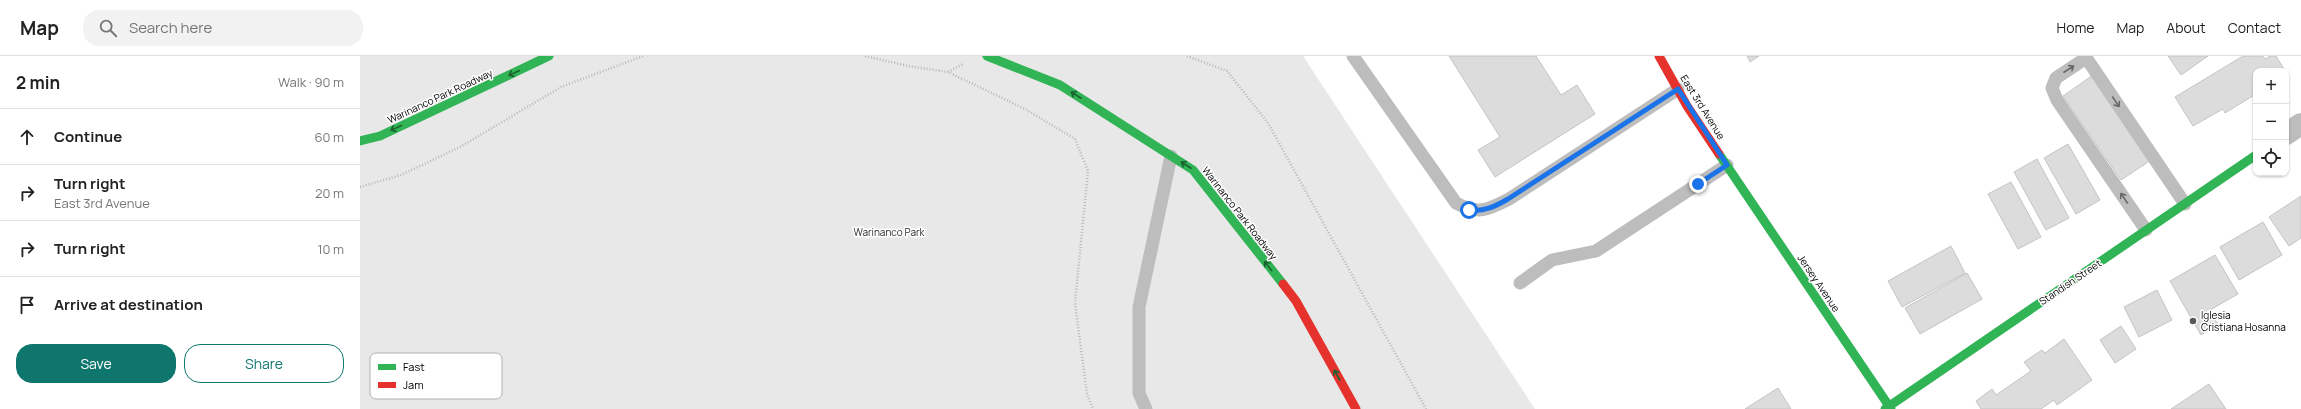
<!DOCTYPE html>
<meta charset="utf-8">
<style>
:root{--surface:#fff;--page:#f2f2f2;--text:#222;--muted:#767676;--line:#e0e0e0;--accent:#0f766e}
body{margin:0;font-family:Manrope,sans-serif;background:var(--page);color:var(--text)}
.controls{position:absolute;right:12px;top:12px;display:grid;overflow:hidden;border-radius:8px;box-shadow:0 1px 3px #0004}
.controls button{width:36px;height:36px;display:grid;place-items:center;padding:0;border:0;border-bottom:1px solid var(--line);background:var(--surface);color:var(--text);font:20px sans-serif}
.stop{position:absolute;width:12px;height:12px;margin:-9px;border:3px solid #1a73e8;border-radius:50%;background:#fff}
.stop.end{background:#1a73e8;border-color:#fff;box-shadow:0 1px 4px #0008}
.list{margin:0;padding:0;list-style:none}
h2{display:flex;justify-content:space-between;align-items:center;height:52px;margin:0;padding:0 16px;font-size:17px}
h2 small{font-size:13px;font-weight:400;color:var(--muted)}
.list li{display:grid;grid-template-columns:26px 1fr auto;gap:12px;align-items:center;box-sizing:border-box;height:56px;padding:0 16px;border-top:1px solid var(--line)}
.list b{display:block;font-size:15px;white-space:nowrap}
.list p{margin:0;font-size:13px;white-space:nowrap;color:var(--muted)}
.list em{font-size:13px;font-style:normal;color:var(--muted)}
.actions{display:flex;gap:8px;padding:12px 16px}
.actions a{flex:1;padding:9px 0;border:1px solid var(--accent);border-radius:16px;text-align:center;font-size:14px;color:var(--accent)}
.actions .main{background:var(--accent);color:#fff}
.icon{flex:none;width:22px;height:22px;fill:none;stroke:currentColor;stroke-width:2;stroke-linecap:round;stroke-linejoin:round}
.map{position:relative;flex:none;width:1941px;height:353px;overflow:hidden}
header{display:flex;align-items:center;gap:24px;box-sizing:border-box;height:56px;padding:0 20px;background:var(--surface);border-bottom:1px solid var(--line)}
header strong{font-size:19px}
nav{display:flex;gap:22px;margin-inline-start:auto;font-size:14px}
.search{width:280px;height:36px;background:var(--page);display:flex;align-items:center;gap:10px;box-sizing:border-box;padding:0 14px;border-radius:16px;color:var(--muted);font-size:15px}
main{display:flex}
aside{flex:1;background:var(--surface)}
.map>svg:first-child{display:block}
</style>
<header>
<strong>Map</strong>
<div class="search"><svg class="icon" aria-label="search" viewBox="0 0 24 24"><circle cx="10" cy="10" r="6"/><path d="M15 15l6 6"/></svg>Search here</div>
<nav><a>Home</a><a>Map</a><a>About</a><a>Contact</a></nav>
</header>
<main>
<aside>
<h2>2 min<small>Walk · 90 m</small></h2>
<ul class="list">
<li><svg class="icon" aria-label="ahead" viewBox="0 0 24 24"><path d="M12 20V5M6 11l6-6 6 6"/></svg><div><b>Continue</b></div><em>60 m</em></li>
<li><svg class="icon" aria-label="right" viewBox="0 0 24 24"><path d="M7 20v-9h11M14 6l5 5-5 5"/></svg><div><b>Turn right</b><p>East 3rd Avenue</p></div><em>20 m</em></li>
<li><svg class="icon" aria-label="right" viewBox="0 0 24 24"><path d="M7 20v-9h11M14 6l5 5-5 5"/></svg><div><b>Turn right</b></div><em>10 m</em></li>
<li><svg class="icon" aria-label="arrive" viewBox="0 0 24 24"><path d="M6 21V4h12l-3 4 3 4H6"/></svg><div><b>Arrive at destination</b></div></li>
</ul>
<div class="actions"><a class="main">Save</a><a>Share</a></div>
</aside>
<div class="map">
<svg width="1941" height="353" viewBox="0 0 1941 353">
<rect width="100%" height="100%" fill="#fff"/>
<path fill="#e8e8e8" d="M0 0H943L1175 353H0Z"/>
<g fill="#dcdcdc" stroke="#c4c4c4">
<path d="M1089 0H1176L1201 39 1217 29 1235 58 1135 121 1118 94 1140 81Z"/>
<path d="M1387 0H1399L1390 6Z"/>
<path d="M1808 0H1848L1821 19Z"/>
<path d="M1883 0H1903L1905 3 1910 0H1916L1925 15H1896V38L1865 57 1863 53 1833 70 1815 41Z"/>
<path d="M1733 19 1791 104 1761 124 1703 40Z"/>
<path d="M1708 88 1740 144 1716 158 1684 102Z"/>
<path d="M1677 103 1709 162 1686 174 1654 116Z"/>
<path d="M1651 126 1681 181 1658 193 1628 138Z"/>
<path d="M1941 140V182L1929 190 1909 161Z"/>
<path d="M1903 166 1922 199 1879 224 1860 191Z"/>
<path d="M1591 190 1605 217 1542 251 1528 225Z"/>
<path d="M1855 199 1878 238 1850 254 1858 269 1841 279 1810 225Z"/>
<path d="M1607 217 1622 243 1560 278 1545 252Z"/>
<path d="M1797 234 1812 264 1779 281 1764 251Z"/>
<path d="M1761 270 1776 293 1755 307 1740 284Z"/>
<path d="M1704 283 1732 324 1697 349 1694 344 1681 353H1621L1616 345 1632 333 1636 339 1671 315 1664 306 1682 294 1685 297Z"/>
<path d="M1849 328 1866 353H1811Z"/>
<path d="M1418 332 1431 353H1385Z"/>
</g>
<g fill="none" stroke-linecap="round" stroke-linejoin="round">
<g stroke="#b8b8b8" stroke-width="2.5" stroke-dasharray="1 2" stroke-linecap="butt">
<path d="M505 0 548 10 588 16 665 53 715 83 728 115 715 247 727 338 733 353"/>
<path d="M827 0 867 15 908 67 1066 353"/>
<path d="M588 16 603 8"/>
<path d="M0 131 41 119 100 91 201 31 283 0"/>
</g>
<g stroke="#bdbdbd" stroke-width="13">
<path d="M993 0 1096 147C1118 159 1128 154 1149 143L1318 33"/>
<path d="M1725 0 1825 148"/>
<path d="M1726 2 1696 22 1692 32 1697 44 1786 174"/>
<path d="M1160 227 1192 204 1236 195 1367 109"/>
<path d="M786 353 779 337V251L811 100"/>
</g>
<path stroke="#bdbdbd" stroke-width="22" d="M1926 78 1941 68"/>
<g stroke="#30b455" stroke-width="9">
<path d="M627 0 700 29 833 114 923 228"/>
<path d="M0 85 20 80 189 0"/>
<path d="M1359 98 1531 353"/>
<path d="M1525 353 1896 99"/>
</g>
<g stroke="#e5322d" stroke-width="9">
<path d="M1299 0 1327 50 1359 98"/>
<path d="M923 228 936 245 996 353"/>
</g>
</g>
<defs><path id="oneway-shaft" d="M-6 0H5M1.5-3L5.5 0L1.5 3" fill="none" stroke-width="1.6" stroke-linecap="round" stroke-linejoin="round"/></defs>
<g stroke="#686868">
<use href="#oneway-shaft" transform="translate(1709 13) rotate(-33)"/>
<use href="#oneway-shaft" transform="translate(1756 46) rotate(56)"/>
<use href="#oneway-shaft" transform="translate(1764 142) rotate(-124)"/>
</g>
<g stroke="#1a632f">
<use href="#oneway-shaft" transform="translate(154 17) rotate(155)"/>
<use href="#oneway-shaft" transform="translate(716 39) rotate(-147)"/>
<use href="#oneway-shaft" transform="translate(36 72) rotate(155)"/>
<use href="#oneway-shaft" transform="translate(826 109) rotate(-147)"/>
<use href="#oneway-shaft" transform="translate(908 210) rotate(-128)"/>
<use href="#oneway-shaft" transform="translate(977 319) rotate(-119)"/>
</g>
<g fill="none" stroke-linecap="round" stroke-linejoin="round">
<path stroke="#1a73e8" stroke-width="5" d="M1109 154C1124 156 1136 150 1148 143L1318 33 1367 109 1338 128"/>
</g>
<circle fill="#595959" stroke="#fff" stroke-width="1.5" cx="1833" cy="265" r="4"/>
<g text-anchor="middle" stroke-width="3" stroke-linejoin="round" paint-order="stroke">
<g font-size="10" fill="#000" stroke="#fff">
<text transform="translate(80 40) rotate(-25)" y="4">Warinanco Park Roadway</text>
<text transform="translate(1343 51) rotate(58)" y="4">East 3rd Avenue</text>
<text transform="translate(880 157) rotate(52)" y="4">Warinanco Park Roadway</text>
<text transform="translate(1710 226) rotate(-34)" y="4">Standish Street</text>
<text transform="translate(1459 227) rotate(56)" y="4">Jersey Avenue</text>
</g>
<g font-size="10" fill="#2d2d2d" stroke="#fff">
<text x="529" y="180">Warinanco Park</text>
</g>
<g font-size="10" fill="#000" stroke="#fff" text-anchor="start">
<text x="1841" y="263">Iglesia<tspan x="1841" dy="12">Cristiana Hosanna</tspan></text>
</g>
</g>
<rect x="10" y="297" width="132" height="46" rx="6" fill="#fff" stroke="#b2b2b2" stroke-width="1"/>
<rect x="18" y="308" width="18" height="6" fill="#30b455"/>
<rect x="18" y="326" width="18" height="6" fill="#e5322d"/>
<g font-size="11" fill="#000">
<text x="43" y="315">Fast</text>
<text x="43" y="333">Jam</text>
</g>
</svg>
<div class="controls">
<button>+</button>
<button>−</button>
<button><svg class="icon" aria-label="locate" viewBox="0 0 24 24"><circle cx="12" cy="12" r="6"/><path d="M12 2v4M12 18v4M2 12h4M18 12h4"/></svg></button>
</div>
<div class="stop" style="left:1109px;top:154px"></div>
<div class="stop end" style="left:1338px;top:128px"></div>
</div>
</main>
